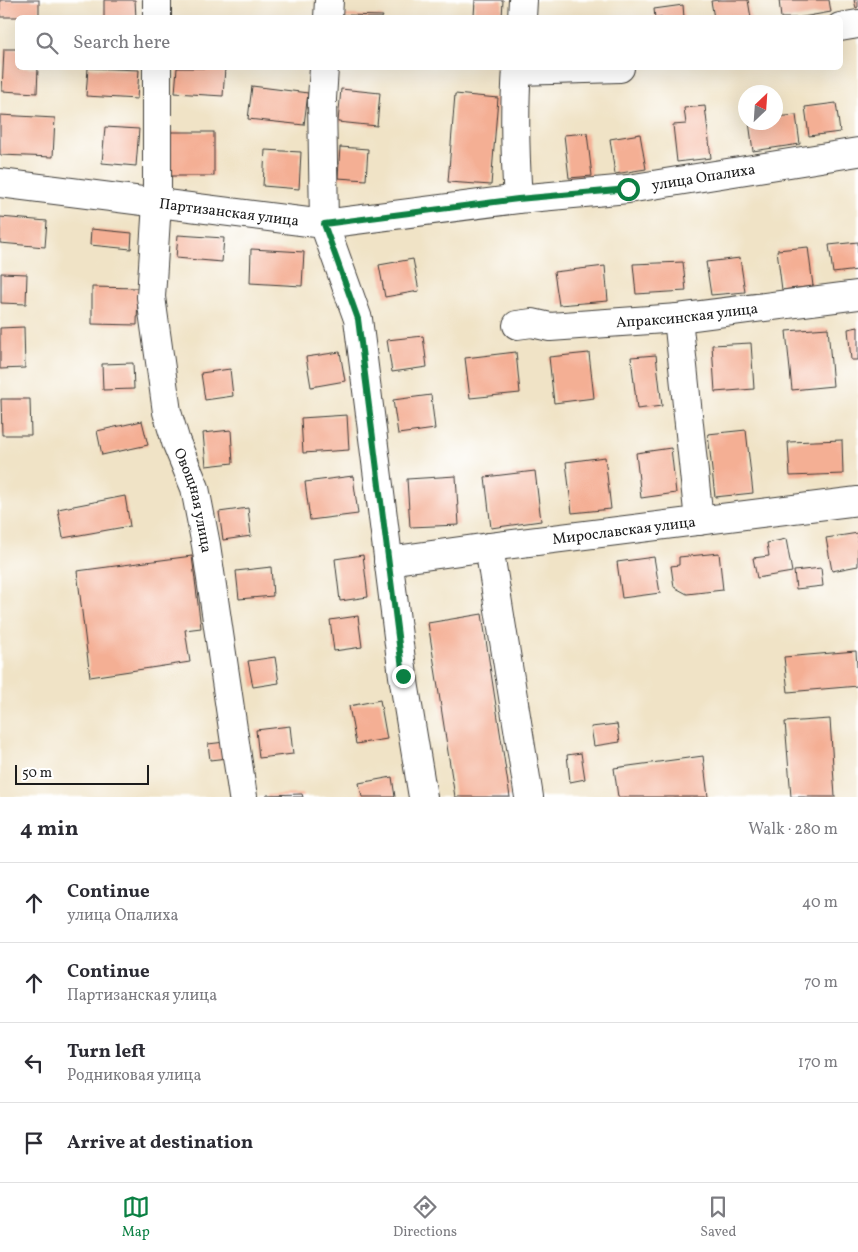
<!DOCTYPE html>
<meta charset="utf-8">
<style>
:root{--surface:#fff;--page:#f7f7f7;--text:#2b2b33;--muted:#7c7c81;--line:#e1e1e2;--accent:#0b8043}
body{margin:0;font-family:Vollkorn,serif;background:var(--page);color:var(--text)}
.compass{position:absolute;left:738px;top:85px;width:45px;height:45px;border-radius:50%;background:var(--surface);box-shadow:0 5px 20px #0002;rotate:25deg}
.scale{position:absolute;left:15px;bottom:12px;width:134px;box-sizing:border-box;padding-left:5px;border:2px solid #1c1c1c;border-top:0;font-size:14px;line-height:18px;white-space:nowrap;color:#1c1c1c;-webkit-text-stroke:4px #fff;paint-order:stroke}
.stop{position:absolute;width:15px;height:15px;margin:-11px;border:4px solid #0b8043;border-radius:50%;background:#fff}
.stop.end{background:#0b8043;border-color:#fff;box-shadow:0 1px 5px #0008}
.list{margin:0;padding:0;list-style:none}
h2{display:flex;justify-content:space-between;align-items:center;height:65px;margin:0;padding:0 20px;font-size:21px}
h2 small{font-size:16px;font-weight:400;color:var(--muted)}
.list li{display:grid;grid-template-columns:32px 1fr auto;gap:15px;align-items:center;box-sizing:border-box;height:80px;padding:0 20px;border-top:1px solid var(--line)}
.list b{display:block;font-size:19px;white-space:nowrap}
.list p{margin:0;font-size:16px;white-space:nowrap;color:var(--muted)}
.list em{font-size:16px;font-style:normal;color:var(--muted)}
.icon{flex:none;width:28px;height:28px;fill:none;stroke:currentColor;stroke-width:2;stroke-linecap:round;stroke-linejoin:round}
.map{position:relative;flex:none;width:858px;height:797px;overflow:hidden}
.search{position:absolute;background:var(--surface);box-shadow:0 5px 20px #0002;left:15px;right:15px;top:15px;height:55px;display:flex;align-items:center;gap:12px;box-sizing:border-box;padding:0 18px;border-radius:8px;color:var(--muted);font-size:19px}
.sheet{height:385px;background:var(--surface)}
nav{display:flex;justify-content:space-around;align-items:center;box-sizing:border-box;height:70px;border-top:1px solid var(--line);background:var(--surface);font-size:14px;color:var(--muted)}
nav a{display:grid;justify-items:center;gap:2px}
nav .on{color:var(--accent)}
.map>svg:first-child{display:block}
</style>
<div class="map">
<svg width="858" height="797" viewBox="0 0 858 797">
<rect width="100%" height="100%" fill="#fff"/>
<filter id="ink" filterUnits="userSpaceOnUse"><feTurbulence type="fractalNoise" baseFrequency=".02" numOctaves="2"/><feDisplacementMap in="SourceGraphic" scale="10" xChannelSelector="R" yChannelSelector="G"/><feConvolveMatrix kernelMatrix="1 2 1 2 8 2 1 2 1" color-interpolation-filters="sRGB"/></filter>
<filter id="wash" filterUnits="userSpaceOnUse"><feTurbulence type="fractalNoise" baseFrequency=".0096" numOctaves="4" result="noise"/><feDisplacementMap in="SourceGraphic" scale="20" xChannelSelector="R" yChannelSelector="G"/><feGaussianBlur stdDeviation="1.12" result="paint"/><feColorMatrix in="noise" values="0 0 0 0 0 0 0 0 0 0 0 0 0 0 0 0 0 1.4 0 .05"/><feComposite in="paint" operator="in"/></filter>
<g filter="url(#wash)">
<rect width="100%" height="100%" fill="#f0e3c6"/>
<g id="blocks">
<g fill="#f4af94">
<rect x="0" y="0" width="39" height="17"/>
<path d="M104 0H135L136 18H104Z"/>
<path d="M475 0H503L502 18 474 16Z"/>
<path d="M719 0H748L751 18H714L711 1Z"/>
<path d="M779 0H829L831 12 797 18H781Z"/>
<path d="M854 0H858V7L856 8Z"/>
<path d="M683 5 684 18H655L654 9Z"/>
<path d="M344 15 383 16 382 18H344Z"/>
<path d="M4 49H18V68H38L37 93 2 91Z"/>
<path d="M88 68 139 70 137 99 86 96Z"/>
<path d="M177 68H225L223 96 175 93Z"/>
<path d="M252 86 308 93 304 125 248 119Z"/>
<path d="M341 89 380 93 377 126 338 122Z"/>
<path d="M455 94 498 98 491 185 448 182Z"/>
<path d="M836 103 840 132 809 136 805 107Z"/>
<path d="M705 106 711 158 677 162 673 125 686 124 684 108Z"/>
<path d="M0 115 55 118 53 157 0 155Z"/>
<path d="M796 115 800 144 753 151 749 122H776V117Z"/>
<path d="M105 127 139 129 136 166 102 163Z"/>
<rect x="168" y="132" width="46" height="44"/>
<path d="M587 133 592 176 569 178 564 135Z"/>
<path d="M640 134 646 169 615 174 610 139Z"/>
<path d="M340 147 368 149 366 180 338 178Z"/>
<path d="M265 150 301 152 299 189 263 186Z"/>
<path d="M0 217 47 221 45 247 0 243Z"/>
<path d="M91 229 132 233 131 249 90 245Z"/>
<path d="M178 235 224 238 222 262 176 258Z"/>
<path d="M858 242V270L833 273 829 245Z"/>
<path d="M808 247 813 286 782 290 777 250Z"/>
<path d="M251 249 304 252 302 286 250 283Z"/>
<path d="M740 258 745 292 711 295 706 262Z"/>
<path d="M413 259 419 291 385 297 379 265Z"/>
<path d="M683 262 686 291 636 294 633 264Z"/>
<path d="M605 266 608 301 559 305 554 272Z"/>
<path d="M1 273 27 274 26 304 1 303Z"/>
<path d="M92 287 138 288 137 325 92 324Z"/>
<path d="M24 327 25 368 0 369V328Z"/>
<path d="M858 327V360H851L848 329Z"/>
<path d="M828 328 833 386 792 390 786 331Z"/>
<path d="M423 336 427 367 392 372 387 340Z"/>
<path d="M751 343 754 389 715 392 712 345Z"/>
<path d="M340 352 345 381 311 387 306 357Z"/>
<path d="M516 352 520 393 470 398 465 358Z"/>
<path d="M589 353 594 398 554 403 549 357Z"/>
<path d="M656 355 662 406 637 409 631 357Z"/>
<path d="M133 363 134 389 103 390 102 364Z"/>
<path d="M230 369 233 396 205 400 201 373Z"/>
<path d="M431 395 435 429 398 434 393 400Z"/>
<path d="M1 399H30L31 435H2Z"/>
<path d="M347 415 349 450 303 453 301 418Z"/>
<path d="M142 421 148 445 102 455 97 431Z"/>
<path d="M231 430 233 463 206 466 203 433Z"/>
<path d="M746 430 753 493 715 497 708 434Z"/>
<path d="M842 440 843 474 790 476 788 442Z"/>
<path d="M671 448 676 493 641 498 636 453Z"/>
<path d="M605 457 611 509 572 513 566 462Z"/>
<path d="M535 471 541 521 491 528 485 477Z"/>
<path d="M353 476 358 514 310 520 305 482Z"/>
<path d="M456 476 459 525 410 527 407 479Z"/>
<path d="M125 496 130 526 63 538 58 509Z"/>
<path d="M248 508 251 536 223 540 219 512Z"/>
<path d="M858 533V566L832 571 826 538Z"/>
<path d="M786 539 792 572 757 578 753 558 769 556 767 543Z"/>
<path d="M719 553 723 590 687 594 674 587 671 566 679 565V557Z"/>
<path d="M363 555 368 597 340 601 335 559Z"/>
<path d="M192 556 201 628 185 630 190 662 90 677 77 571Z"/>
<path d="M654 557 660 593 622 598 617 562Z"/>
<path d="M271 567 273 596 239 599 236 571Z"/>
<path d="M821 568 823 586 796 589 794 571Z"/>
<path d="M482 614 510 797H455L428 623Z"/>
<path d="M358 616 362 647 334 651 330 620Z"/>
<path d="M856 651 858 686 788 692 784 657Z"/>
<path d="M275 657 279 683 253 687 248 661Z"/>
<path d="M380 700 387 739 356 744 349 706Z"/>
<path d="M830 719 835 797H791L785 722Z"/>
<path d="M617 724 620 742 594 746 591 727Z"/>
<path d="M290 726 293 754 259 758 256 730Z"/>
<path d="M225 742 227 758 210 760 208 744Z"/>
<path d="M581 753 585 779 570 782 567 755Z"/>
<path d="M703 756 708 797H618L614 768Z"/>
<path d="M392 777 395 797H362L359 783Z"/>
<path d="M302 794 303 797H267V795Z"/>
</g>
</g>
</g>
<g filter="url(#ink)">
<use href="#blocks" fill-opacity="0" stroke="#3c3a36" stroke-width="1"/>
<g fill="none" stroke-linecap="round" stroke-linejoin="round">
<g stroke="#3c3a36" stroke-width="30">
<g id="minor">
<path d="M157 18V0"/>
<path d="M328 18 329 0"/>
<path d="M522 18 523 0"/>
<path d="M840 27 858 24"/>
<path id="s1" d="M157 68V203L151 297 167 412 176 442 195 488 206 545 243 797"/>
<path d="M324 68 322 99 324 224 358 319 403 676 423 797"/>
<path d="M517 68C514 111 515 155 518 199"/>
<path d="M517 71 620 68"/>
<path id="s2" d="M0 183 324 224 518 199 628 189 858 152"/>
<path d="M678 318 699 521"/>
<path id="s3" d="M517 325 532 323 550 327 678 318 858 295"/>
<path d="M489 547 529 797"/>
<path id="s4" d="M388 561 489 547 858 501"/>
</g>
</g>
<use href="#minor" stroke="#fff" stroke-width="28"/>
</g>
</g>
<g fill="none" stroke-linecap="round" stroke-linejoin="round" filter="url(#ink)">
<path stroke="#0b8043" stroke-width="6" d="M403 676 358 319 324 224 518 199 628 189"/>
</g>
<g text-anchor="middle" stroke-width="4" stroke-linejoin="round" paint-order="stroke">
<g font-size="15" fill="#1c1c1c" stroke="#fff">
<text dy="5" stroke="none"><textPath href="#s2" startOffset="709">улица Опалиха</textPath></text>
<text dy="5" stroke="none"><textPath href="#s2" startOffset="231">Партизанская улица</textPath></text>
<text dy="5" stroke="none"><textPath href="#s3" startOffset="171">Апраксинская улица</textPath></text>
<text dy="5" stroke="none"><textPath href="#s1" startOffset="438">Овощная улица</textPath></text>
<text dy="5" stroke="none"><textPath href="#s4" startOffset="238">Мирославская улица</textPath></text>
</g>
</g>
</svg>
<svg class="compass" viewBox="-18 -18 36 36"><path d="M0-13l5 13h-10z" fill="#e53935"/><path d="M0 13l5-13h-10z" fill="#7c7c81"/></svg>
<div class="scale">50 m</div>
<div class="stop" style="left:628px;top:189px"></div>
<div class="stop end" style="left:403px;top:676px"></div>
<div class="search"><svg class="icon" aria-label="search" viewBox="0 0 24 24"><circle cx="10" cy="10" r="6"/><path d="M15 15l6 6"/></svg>Search here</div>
</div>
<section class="sheet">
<h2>4 min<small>Walk · 280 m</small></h2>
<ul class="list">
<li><svg class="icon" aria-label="ahead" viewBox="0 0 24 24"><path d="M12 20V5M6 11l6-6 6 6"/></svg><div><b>Continue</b><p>улица Опалиха</p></div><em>40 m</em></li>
<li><svg class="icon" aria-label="ahead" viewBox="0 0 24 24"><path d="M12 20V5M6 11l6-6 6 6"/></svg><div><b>Continue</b><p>Партизанская улица</p></div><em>70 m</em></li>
<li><svg class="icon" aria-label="left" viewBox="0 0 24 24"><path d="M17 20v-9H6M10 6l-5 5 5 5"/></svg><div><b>Turn left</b><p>Родниковая улица</p></div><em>170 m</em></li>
<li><svg class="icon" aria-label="arrive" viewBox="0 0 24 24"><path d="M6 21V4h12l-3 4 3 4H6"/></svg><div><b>Arrive at destination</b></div></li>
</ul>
</section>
<nav>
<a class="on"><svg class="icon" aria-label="map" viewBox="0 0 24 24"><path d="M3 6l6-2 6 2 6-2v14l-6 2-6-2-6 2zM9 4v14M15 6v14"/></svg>Map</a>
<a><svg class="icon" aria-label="directions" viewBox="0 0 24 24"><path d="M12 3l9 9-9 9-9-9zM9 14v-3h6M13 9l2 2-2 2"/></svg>Directions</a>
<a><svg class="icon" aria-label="saved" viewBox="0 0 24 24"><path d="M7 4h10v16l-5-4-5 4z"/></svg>Saved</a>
</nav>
